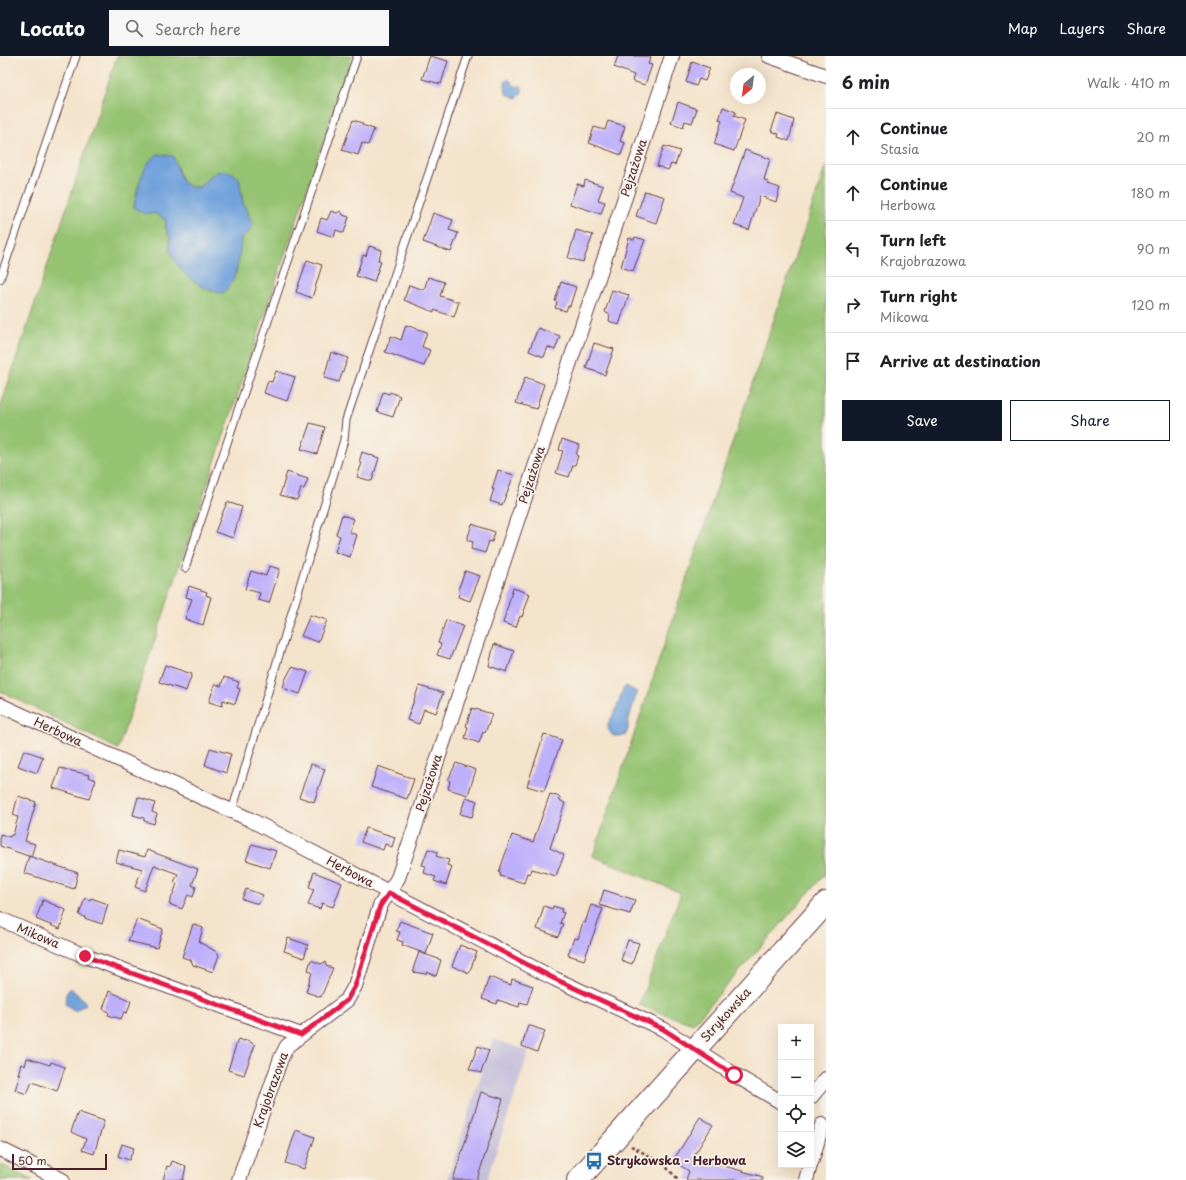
<!DOCTYPE html>
<meta charset="utf-8">
<style>
:root{--surface:#fff;--page:#f6f6f6;--text:#202124;--muted:#757577;--line:#e0e0e0;--accent:#111827}
body{margin:0;font-family:"Playpen Sans",sans-serif;background:var(--page);color:var(--text)}
.controls{position:absolute;right:12px;bottom:12px;display:grid;overflow:hidden;border-radius:0px;box-shadow:0 4px 16px #0002}
.controls button{width:36px;height:36px;display:grid;place-items:center;padding:0;border:0;border-bottom:1px solid var(--line);background:var(--surface);color:var(--text);font:20px sans-serif}
.compass{position:absolute;left:730px;top:12px;width:36px;height:36px;border-radius:50%;background:var(--surface);box-shadow:0 4px 16px #0002;rotate:209deg}
.scale{position:absolute;left:12px;bottom:10px;width:95px;box-sizing:border-box;padding-left:4px;border:2px solid #4a1f2b;border-top:0;font-size:11px;line-height:14px;white-space:nowrap;color:#4a1f2b;-webkit-text-stroke:3px #f7f3e8;paint-order:stroke}
.stop{position:absolute;width:12px;height:12px;margin:-9px;border:3px solid #e11d48;border-radius:50%;background:#fff}
.stop.end{background:#e11d48;border-color:#fff;box-shadow:0 1px 4px #0008}
.list{margin:0;padding:0;list-style:none}
h2{display:flex;justify-content:space-between;align-items:center;height:52px;margin:0;padding:0 16px;font-size:17px}
h2 small{font-size:13px;font-weight:400;color:var(--muted)}
.list li{display:grid;grid-template-columns:26px 1fr auto;gap:12px;align-items:center;box-sizing:border-box;height:56px;padding:0 16px;border-top:1px solid var(--line)}
.list b{display:block;font-size:15px;white-space:nowrap}
.list p{margin:0;font-size:13px;white-space:nowrap;color:var(--muted)}
.list em{font-size:13px;font-style:normal;color:var(--muted)}
.actions{display:flex;gap:8px;padding:12px 16px}
.actions a{flex:1;padding:9px 0;border:1px solid var(--accent);border-radius:0px;text-align:center;font-size:14px;color:var(--accent)}
.actions .main{background:var(--accent);color:#fff}
.icon{flex:none;width:22px;height:22px;fill:none;stroke:currentColor;stroke-width:2;stroke-linecap:round;stroke-linejoin:round}
.map{position:relative;flex:none;width:826px;height:1124px;overflow:hidden}
header{display:flex;align-items:center;gap:24px;box-sizing:border-box;height:56px;padding:0 20px;background:var(--accent);color:#fff}
header strong{font-size:19px}
nav{display:flex;gap:22px;margin-inline-start:auto;font-size:14px}
.search{width:280px;height:36px;background:var(--page);display:flex;align-items:center;gap:10px;box-sizing:border-box;padding:0 14px;border-radius:0px;color:var(--muted);font-size:15px}
main{display:flex}
aside{flex:1;background:var(--surface)}
.map>svg:first-child{display:block}
</style>
<header>
<strong>Locato</strong>
<div class="search"><svg class="icon" aria-label="search" viewBox="0 0 24 24"><circle cx="10" cy="10" r="6"/><path d="M15 15l6 6"/></svg>Search here</div>
<nav><a>Map</a><a>Layers</a><a>Share</a></nav>
</header>
<main>
<div class="map">
<svg width="826" height="1124" viewBox="0 0 826 1124">
<rect width="100%" height="100%" fill="#f7f3e8"/>
<filter id="ink" filterUnits="userSpaceOnUse"><feTurbulence type="fractalNoise" baseFrequency=".025" numOctaves="2"/><feDisplacementMap in="SourceGraphic" scale="8" xChannelSelector="R" yChannelSelector="G"/><feConvolveMatrix kernelMatrix="1 2 1 2 8 2 1 2 1" color-interpolation-filters="sRGB"/></filter>
<filter id="wash" filterUnits="userSpaceOnUse"><feTurbulence type="fractalNoise" baseFrequency=".012" numOctaves="4" result="noise"/><feDisplacementMap in="SourceGraphic" scale="16" xChannelSelector="R" yChannelSelector="G"/><feGaussianBlur stdDeviation="0.9" result="paint"/><feColorMatrix in="noise" values="0 0 0 0 0 0 0 0 0 0 0 0 0 0 0 0 0 1.4 0 .05"/><feComposite in="paint" operator="in"/></filter>
<g filter="url(#wash)">
<rect width="100%" height="100%" fill="#f4e3cb"/>
<path fill="#c5c0da" d="M493 983 529 995 487 1124H447Z"/>
<g fill="#95c372" stroke="#70714e" fill-rule="evenodd">
<path d="M117 0H352L118 693 0 635V352ZM158 99 173 100 182 126 191 131H200L205 125 239 122 243 148 248 155V177L241 182 236 218 211 236 185 217 170 196V182L165 172 166 164 155 157 134 151C136 136 143 106 158 99Z"/>
<path d="M826 109V817L693 968 639 949 681 837 593 800Z"/>
<path d="M0 1108 32 1124H0Z"/>
</g>
<g fill="#71a2dc" stroke="#5e6084">
<path d="M509 23 514 30H522V37L517 42 506 38 505 26Z"/>
<path d="M158 98 173 100 182 126 191 131H200C212 117 222 107 239 122L243 148 253 168 248 177 241 182C239 203 238 222 223 237 202 235 179 217 171 197 169 192 171 187 170 182 168 175 165 172 166 164L155 157 145 158 134 152C137 136 142 106 158 98Z"/>
<path d="M626 630 637 636 628 666V673L625 680H613L608 673V668L616 654 623 633Z"/>
<path d="M70 932 83 943 86 948 75 955 65 948 66 938Z"/>
</g>
<g id="blocks">
<g fill="#beaffa">
<path d="M430 0 448 5 441 28 422 23Z"/>
<path d="M618 0H651L648 8 652 9 645 29 632 25 634 19 614 11Z"/>
<path d="M692 6 710 12 705 25 699 23 696 30 686 26Z"/>
<path d="M678 46 697 53 692 67 685 65 683 71 671 67Z"/>
<path d="M723 51 736 56 734 60 745 64 734 95 714 88 722 65 719 64Z"/>
<path d="M777 58 794 64 789 85 778 81 779 78 771 75Z"/>
<path d="M353 64 362 67V69L374 73 368 89 362 87 358 99 342 94Z"/>
<path d="M608 65 625 70 620 85 625 87 621 99 589 87 594 71 605 74Z"/>
<path d="M664 90 680 95 675 109 671 108 668 114 657 110Z"/>
<path d="M745 94 770 103 764 124 769 126 768 128 780 132 776 146 760 140 749 174 734 169 743 142 730 137Z"/>
<path d="M585 124 603 130 598 144 605 146 601 158 570 148 577 128 584 130Z"/>
<path d="M645 135 665 141 656 167 636 160Z"/>
<path d="M331 155 337 157 341 155 343 159 349 161 344 177 336 174 334 181 317 175 321 162 327 164Z"/>
<path d="M433 157 453 164 449 174 458 177 451 196 423 186Z"/>
<path d="M576 174 593 179 583 206 568 202Z"/>
<path d="M635 181 645 184 633 215 621 211 629 182 634 184Z"/>
<path d="M369 190 382 194 378 204 381 205 374 226 356 220 363 199 366 200Z"/>
<path d="M307 204 322 209 312 242 296 236Z"/>
<path d="M428 221 444 226 440 240 459 246 454 261 434 254V256L404 244 409 229 424 234Z"/>
<path d="M561 226 576 231 570 250H568L566 255 555 252 557 246 555 245Z"/>
<path d="M612 234 629 239 619 269 609 265 610 259 605 256Z"/>
<path d="M406 269 427 276 422 291 430 294 424 310 385 296 391 280 401 284Z"/>
<path d="M538 272 560 280 555 294 548 291 544 301 529 295Z"/>
<path d="M594 287 614 293 605 319 586 312Z"/>
<path d="M331 296 348 302 339 326 324 322Z"/>
<path d="M276 315 295 321 287 345 264 337 268 325 272 326Z"/>
<path d="M525 321 544 328 536 353 516 347Z"/>
<path d="M383 336 389 338 390 336 400 340 393 361 377 356Z"/>
<path d="M310 367 325 371 317 398 301 393Z"/>
<path d="M562 383 579 389 576 399 578 400 575 409H573L569 421 556 417 563 395 559 394Z"/>
<path d="M362 396 379 402 372 425 357 421 362 407 359 406Z"/>
<path d="M498 414 514 419 502 449 490 445 494 433H492Z"/>
<path d="M287 416 308 423 304 433 301 432 297 444 280 439Z"/>
<path d="M227 446 242 451 233 482 215 476Z"/>
<path d="M342 459 354 463 349 476 357 479 350 501 335 496 340 480 336 478Z"/>
<path d="M472 468 495 476 492 486 489 485 485 497 471 493 473 486 467 484Z"/>
<path d="M269 510 280 513 269 547 258 544 260 537 245 533 251 515 266 520Z"/>
<path d="M465 515 480 520 470 545 458 541 460 535 458 534Z"/>
<path d="M189 530 207 536 206 539 211 541 203 569 185 563 192 543 186 541Z"/>
<path d="M513 532 530 538 522 561 520 560 516 571 503 567Z"/>
<path d="M310 559 327 564 318 586 301 580Z"/>
<path d="M446 564 463 570 450 603 437 599 441 588 438 587Z"/>
<path d="M494 588 514 595 507 616 489 610Z"/>
<path d="M165 609 192 618 186 635 159 626Z"/>
<path d="M292 611 308 616 300 638 283 632 285 624Z"/>
<path d="M224 621 239 626 237 632 240 633 235 648 223 644 222 650 209 646 215 628 221 630Z"/>
<path d="M419 630 443 637 436 657 424 653 419 668 407 664Z"/>
<path d="M472 652 492 658 485 677 483 676 479 687 465 682 468 671 466 670Z"/>
<path d="M544 678 562 684 544 735 527 730Z"/>
<path d="M210 692 231 698 226 717 205 709Z"/>
<path d="M24 694 43 701 37 717 18 710Z"/>
<path d="M456 707 476 714 468 739 448 733 450 725 448 724Z"/>
<path d="M311 708 325 713 314 746 299 741Z"/>
<path d="M378 710 414 723 407 743 371 731Z"/>
<path d="M60 712 89 719 88 721 96 724 89 743 53 732Z"/>
<path d="M550 738 560 741 559 744 565 747 550 792 564 799 556 820 532 813 530 818 527 817 524 827 500 820 501 817 499 816 512 779 533 786Z"/>
<path d="M18 740 36 746 25 785 35 788 31 801 0 790V778L10 781 11 779H13L18 761 13 759Z"/>
<path d="M138 741 155 747 152 756 157 758 154 768 144 765V762L133 759Z"/>
<path d="M466 741 477 745 472 761 460 758Z"/>
<path d="M366 772 395 781 392 791 385 788 383 794 361 786Z"/>
<path d="M252 788 276 795 270 812 246 804Z"/>
<path d="M428 793 438 796 436 800 449 804 447 809 452 811 446 829 434 825 436 821 424 817 426 810 422 809Z"/>
<path d="M119 794 145 801 147 794 198 813 192 829 196 831 193 841 188 839 182 853 169 848 177 828 174 826 178 818 154 809 145 835 135 831 142 813 116 806Z"/>
<path d="M29 800 78 817 74 833 24 817Z"/>
<path d="M314 816 342 827 333 851 322 847 320 853 308 849 314 833 309 831Z"/>
<path d="M246 833 263 839 259 848 242 843Z"/>
<path d="M604 834 635 844 630 858 599 849Z"/>
<path d="M85 842 90 844 91 842 108 848 102 868 84 862 85 861 79 859Z"/>
<path d="M43 844 66 854 60 873 36 863Z"/>
<path d="M591 849 603 853 584 904 568 899 574 882 578 883 583 866 585 867Z"/>
<path d="M544 850 552 853 553 850 562 853 561 856 564 857 560 867 563 868 558 881 537 873Z"/>
<path d="M137 863 163 873 157 892 128 885Z"/>
<path d="M400 865 433 877 426 898 402 889 403 886 397 884 400 876 396 875Z"/>
<path d="M193 868 203 872 199 886 217 896 219 899 213 916 193 909 191 904 182 901Z"/>
<path d="M288 882 308 889 304 902 284 895Z"/>
<path d="M628 884 639 887 632 908 621 904Z"/>
<path d="M460 889 477 896 469 917 452 910Z"/>
<path d="M419 896 441 904 436 920 427 916 426 918 413 916 414 913H413Z"/>
<path d="M311 904 321 908 325 906 326 910 333 912 321 941 306 936 312 916 308 914Z"/>
<path d="M489 921 511 929 512 923 533 930 527 948 520 946 519 951 498 944 497 948 482 943Z"/>
<path d="M109 935 131 945 127 957 124 956 121 963 108 959 109 956 103 953Z"/>
<path d="M528 969 545 975 537 996 522 990Z"/>
<path d="M238 983 244 985 247 984 255 989 244 1019 228 1014Z"/>
<path d="M478 990 489 994 481 1017 469 1013Z"/>
<path d="M27 1002 50 1009 51 1006 65 1011 57 1035 32 1026 27 1038 15 1034 20 1019 18 1018 21 1008 25 1010Z"/>
<path d="M481 1036 503 1043 477 1124H453Z"/>
<path d="M78 1056 104 1065 94 1098 82 1094 86 1083 71 1076Z"/>
<path d="M700 1061 713 1069 693 1101 763 1121V1124H686L689 1115 673 1105Z"/>
<path d="M296 1074 315 1081 304 1113 285 1107Z"/>
<path d="M122 1088 134 1092 129 1104 118 1100Z"/>
<path d="M172 1105 186 1110 183 1124H163L167 1110 170 1111Z"/>
</g>
</g>
</g>
<g filter="url(#ink)">
<use href="#blocks" fill-opacity="0" stroke="#643c43" stroke-width="1"/>
<g fill="none" stroke-linecap="round" stroke-linejoin="round">
<g stroke="#643c43" stroke-width="9">
<g id="service">
<path d="M0 223 76 0"/>
<path d="M185 512 357 0"/>
<path d="M232 755 344 384 346 364 468 0"/>
</g>
</g>
<g stroke="#643c43" stroke-width="16">
<g id="minor">
<path d="M769 0 826 20"/>
<path d="M0 649 249 763 555 923 663 973 735 1019 781 1046"/>
<path d="M0 863 85 900 301 979"/>
<path d="M811 1041 826 1023"/>
<path d="M0 1093 62 1124"/>
<path d="M811 1107 822 1069"/>
<path d="M239 1124 281 1002 287 990 347 944 355 930 380 850 398 822 672 0"/>
<path d="M806 1124 810 1109"/>
</g>
</g>
<g stroke="#643c43" stroke-width="24">
<path id="primary" d="M578 1124 826 847"/>
</g>
<path stroke="#643c43" stroke-width="2.5" stroke-dasharray="3 3" stroke-linecap="butt" d="M631 1090 662 1107 679 1124"/>
<use href="#service" stroke="#fff" stroke-width="7"/>
<use href="#minor" stroke="#fff" stroke-width="14"/>
<use href="#primary" stroke="#fff" stroke-width="22"/>
</g>
</g>
<g fill="none" stroke-linecap="round" stroke-linejoin="round" filter="url(#ink)">
<path stroke="#e11d48" stroke-width="5" d="M85 900 301 979 347 944 355 930 380 850 389 837 555 923 663 973 734 1019"/>
</g>
<defs>
<g id="bus-bare" transform="scale(1.38)"><path d="M-5-6H5V4H4V6H2V4H-2V6H-4V4H-5ZM-3.5-4V0h7V-4ZM-3.5 1.2v1.5H-2V1.2ZM2 1.2v1.5H3.5V1.2Z" fill="#1f6fb2" stroke="#f7f3e8" stroke-width="2.5" paint-order="stroke"/></g>
</defs>
<g fill-rule="evenodd">
<use href="#bus-bare" x="594" y="1105"/>
</g>
<g text-anchor="middle" stroke-width="3.5" stroke-linejoin="round" paint-order="stroke">
<g font-size="12" fill="#4a1f2b" stroke="#f7f3e8">
<text transform="translate(634 112) rotate(-72)" y="4">Pejzażowa</text>
<text transform="translate(532 419) rotate(-72)" y="4">Pejzażowa</text>
<text transform="translate(58 676) rotate(25)" y="4">Herbowa</text>
<text transform="translate(429 727) rotate(-72)" y="4">Pejzażowa</text>
<text transform="translate(350 816) rotate(28)" y="4">Herbowa</text>
<text transform="translate(38 880) rotate(23)" y="4">Mikowa</text>
<text transform="translate(726 959) rotate(-48)" y="4">Strykowska</text>
<text transform="translate(271 1034) rotate(-70)" y="4">Krajobrazowa</text>
</g>
<g font-size="12" font-weight="bold" fill="#4a1f2b" stroke="#f7f3e8" text-anchor="start">
<text x="607" y="1109">Strykowska - Herbowa</text>
</g>
</g>
</svg>
<div class="controls">
<button>+</button>
<button>−</button>
<button><svg class="icon" aria-label="locate" viewBox="0 0 24 24"><circle cx="12" cy="12" r="6"/><path d="M12 2v4M12 18v4M2 12h4M18 12h4"/></svg></button>
<button><svg class="icon" aria-label="layers" viewBox="0 0 24 24"><path d="M12 4l9 5-9 5-9-5zM3 14l9 5 9-5"/></svg></button>
</div>
<svg class="compass" viewBox="-18 -18 36 36"><path d="M0-13l5 13h-10z" fill="#e53935"/><path d="M0 13l5-13h-10z" fill="#757577"/></svg>
<div class="scale">50 m</div>
<div class="stop" style="left:734px;top:1019px"></div>
<div class="stop end" style="left:85px;top:900px"></div>
</div>
<aside>
<h2>6 min<small>Walk · 410 m</small></h2>
<ul class="list">
<li><svg class="icon" aria-label="ahead" viewBox="0 0 24 24"><path d="M12 20V5M6 11l6-6 6 6"/></svg><div><b>Continue</b><p>Stasia</p></div><em>20 m</em></li>
<li><svg class="icon" aria-label="ahead" viewBox="0 0 24 24"><path d="M12 20V5M6 11l6-6 6 6"/></svg><div><b>Continue</b><p>Herbowa</p></div><em>180 m</em></li>
<li><svg class="icon" aria-label="left" viewBox="0 0 24 24"><path d="M17 20v-9H6M10 6l-5 5 5 5"/></svg><div><b>Turn left</b><p>Krajobrazowa</p></div><em>90 m</em></li>
<li><svg class="icon" aria-label="right" viewBox="0 0 24 24"><path d="M7 20v-9h11M14 6l5 5-5 5"/></svg><div><b>Turn right</b><p>Mikowa</p></div><em>120 m</em></li>
<li><svg class="icon" aria-label="arrive" viewBox="0 0 24 24"><path d="M6 21V4h12l-3 4 3 4H6"/></svg><div><b>Arrive at destination</b></div></li>
</ul>
<div class="actions"><a class="main">Save</a><a>Share</a></div>
</aside>
</main>
